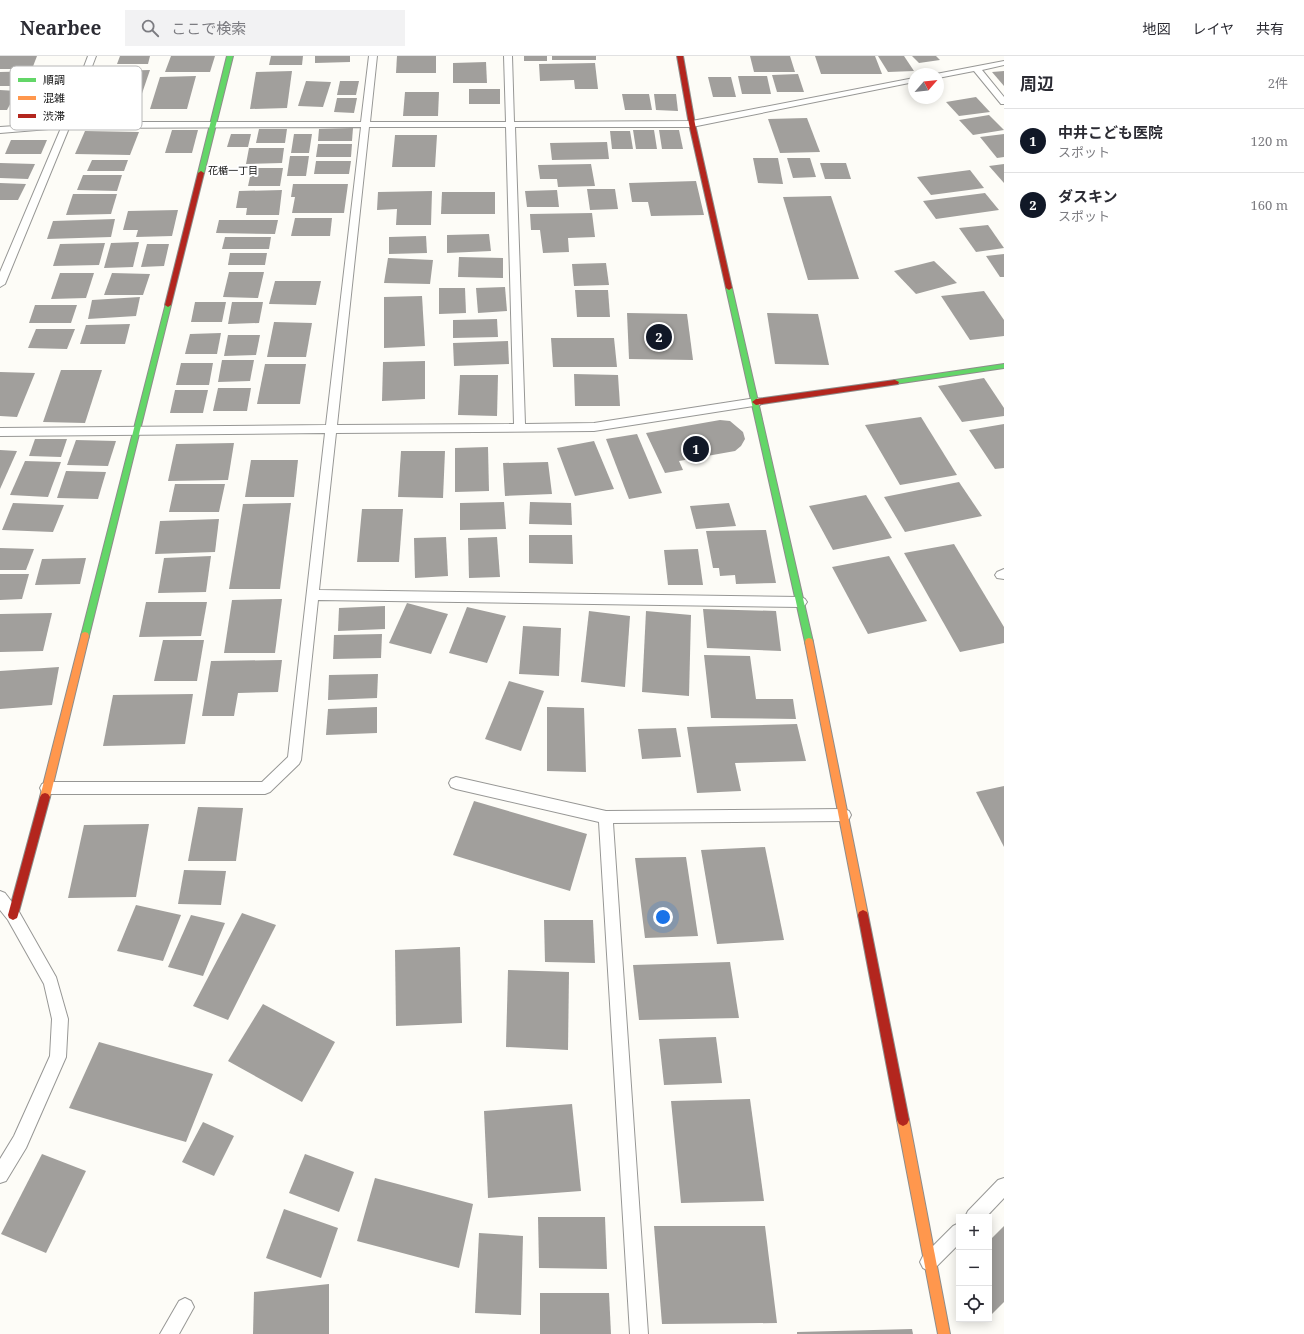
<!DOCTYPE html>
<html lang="ja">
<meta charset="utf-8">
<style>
:root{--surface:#fff;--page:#f2f2f3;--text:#2b2b33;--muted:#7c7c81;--line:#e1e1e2;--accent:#111827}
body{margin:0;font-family:"Noto Serif","Noto Sans JP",serif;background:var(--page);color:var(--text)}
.controls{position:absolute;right:12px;bottom:12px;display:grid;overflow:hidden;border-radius:0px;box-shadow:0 2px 10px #0003}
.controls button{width:36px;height:36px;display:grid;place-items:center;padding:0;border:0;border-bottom:1px solid var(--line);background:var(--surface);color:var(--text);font:20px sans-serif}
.compass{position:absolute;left:908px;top:12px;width:36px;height:36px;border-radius:50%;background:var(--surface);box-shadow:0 2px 10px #0003;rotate:62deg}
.you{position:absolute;left:663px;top:861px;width:14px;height:14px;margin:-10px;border:3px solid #fff;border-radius:50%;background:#1a73e8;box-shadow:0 0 0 6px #1a73e833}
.badge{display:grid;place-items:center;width:26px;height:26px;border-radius:50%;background:var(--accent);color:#fff;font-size:13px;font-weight:700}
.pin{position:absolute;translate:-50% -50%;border:2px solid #fff;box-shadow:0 1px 4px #0006}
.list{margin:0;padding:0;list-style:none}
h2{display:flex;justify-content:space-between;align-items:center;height:52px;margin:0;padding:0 16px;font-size:17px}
h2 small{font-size:13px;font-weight:400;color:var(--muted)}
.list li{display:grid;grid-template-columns:26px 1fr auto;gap:12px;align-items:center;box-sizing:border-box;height:64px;padding:0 16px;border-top:1px solid var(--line)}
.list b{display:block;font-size:15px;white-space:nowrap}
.list p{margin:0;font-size:13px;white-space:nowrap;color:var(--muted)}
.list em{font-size:13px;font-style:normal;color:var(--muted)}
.icon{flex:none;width:22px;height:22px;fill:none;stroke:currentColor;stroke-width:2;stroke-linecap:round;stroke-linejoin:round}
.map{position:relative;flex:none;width:1004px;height:1278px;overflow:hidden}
header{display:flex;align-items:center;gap:24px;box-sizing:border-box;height:56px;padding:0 20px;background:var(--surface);border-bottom:1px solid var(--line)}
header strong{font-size:19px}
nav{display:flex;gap:22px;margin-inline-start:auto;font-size:14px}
.search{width:280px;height:36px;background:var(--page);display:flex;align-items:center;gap:10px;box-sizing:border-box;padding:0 14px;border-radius:0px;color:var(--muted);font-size:15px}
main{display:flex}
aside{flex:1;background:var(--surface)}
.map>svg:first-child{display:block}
</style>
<header>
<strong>Nearbee</strong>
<div class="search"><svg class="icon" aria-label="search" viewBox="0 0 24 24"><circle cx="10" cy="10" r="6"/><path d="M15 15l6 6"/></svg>ここで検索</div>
<nav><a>地図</a><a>レイヤ</a><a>共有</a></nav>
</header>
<main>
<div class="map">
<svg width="1004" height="1278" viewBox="0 0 1004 1278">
<rect width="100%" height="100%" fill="#fdfcf7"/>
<g fill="#a19f9c">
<path d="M0 0H37L32 13H0Z"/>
<path d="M120 0H150L148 8H117Z"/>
<path d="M171 0H215L210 16H165Z"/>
<path d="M271 0H303L302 9H269Z"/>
<path d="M315 0H350V6L315 7Z"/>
<path d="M397 0H436V17H396Z"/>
<rect x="524" y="0" width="23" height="5"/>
<rect x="552" y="0" width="44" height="4"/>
<path d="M750 0H790L795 16H754Z"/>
<path d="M815 0H875L882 18H821Z"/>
<path d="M878 0H904L914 15 888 16Z"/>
<path d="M912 0H936L940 4 919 7Z"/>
<path d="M486 6 487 27H453V7Z"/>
<path d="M595 7 598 33H575L574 24 540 25 539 8Z"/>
<path d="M150 14 135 58H92L109 15Z"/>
<path d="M41 15 35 30H0V16Z"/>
<path d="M292 15 287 52 250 53 256 16Z"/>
<path d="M1004 15V30L992 16Z"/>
<path d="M798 18 804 36H777L772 19Z"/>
<path d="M196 20 187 53H150L160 21Z"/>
<path d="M738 20H767L771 38H742Z"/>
<path d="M708 21H731L736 41H713Z"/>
<path d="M306 25 331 26 323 51 298 50Z"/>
<path d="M340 25H359L356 39H337Z"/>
<rect x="469" y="33" width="31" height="15"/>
<path d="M0 34 17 35 7 54H0Z"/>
<path d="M405 36H439L438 60H403Z"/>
<path d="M622 38H649L652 54H625Z"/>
<path d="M654 38H676L678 55 656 54Z"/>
<path d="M976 41 990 56 959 60 946 46Z"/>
<path d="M337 42H357L354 57 334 56Z"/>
<path d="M989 59 1004 74 973 79 959 64Z"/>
<path d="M807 62 820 96 780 97 768 63Z"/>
<path d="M353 72 352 85H318L319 73Z"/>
<path d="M259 73H287L285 87H256Z"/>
<path d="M172 74H198L192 97H165Z"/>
<path d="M633 74H654L657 93H636Z"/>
<path d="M659 74H679L683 93H662Z"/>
<path d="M85 75 139 76 130 99 75 98Z"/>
<path d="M610 75H630L633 93H612Z"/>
<path d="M231 78H251L248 91H227Z"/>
<path d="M294 78H312L309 97H291Z"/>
<path d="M1004 78V101L997 102 980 81Z"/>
<path d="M395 79H437L435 111H392Z"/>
<path d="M11 84H47L41 98H5Z"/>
<path d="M607 86 609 103 552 104 550 87Z"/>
<path d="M318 88H352L351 101H316Z"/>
<path d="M249 92H284L282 107 246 108Z"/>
<path d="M290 100H309L306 120H287Z"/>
<path d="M753 102H778L783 128 758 127Z"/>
<path d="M787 102H810L816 121 793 122Z"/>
<path d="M92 104H128L124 115H87Z"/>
<path d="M316 105H351L349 118H314Z"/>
<path d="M0 107 35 108 28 123 0 122Z"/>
<path d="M820 107H846L851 123H825Z"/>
<path d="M591 108 595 130 558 131 557 123H540L538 109Z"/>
<path d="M1004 108V127L989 110Z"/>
<path d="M252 112H283L280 130H248Z"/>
<path d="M970 114 984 132 931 139 917 121Z"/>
<path d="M83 119H122L117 135 77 134Z"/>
<path d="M696 125 704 159 651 160 648 146H632L629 127Z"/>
<path d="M0 127 26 128 18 144H0Z"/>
<path d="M293 128H348L344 157H292L295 141H291Z"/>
<path d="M587 133H615L618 153 590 154Z"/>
<path d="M282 134 279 159H246L247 152H236L239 135Z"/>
<path d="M557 134 559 151H527L525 135Z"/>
<path d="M432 135 431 169H396L397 153 377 154 378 136Z"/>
<path d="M442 136H495V158H441Z"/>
<path d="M985 137 999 154 936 163 923 145Z"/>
<path d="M73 138H117L111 158 66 159Z"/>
<path d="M831 140 859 223 808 224 783 141Z"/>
<path d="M178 154 172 180 136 181 138 174H123L128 155Z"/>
<path d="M592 157 595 181 568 182 569 196 543 197 540 174H531L530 158Z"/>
<path d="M295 162H332L330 180H291Z"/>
<path d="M115 163 111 181 47 183 53 165Z"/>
<path d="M219 164H278L275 178 216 177Z"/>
<path d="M988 169 1004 192 976 196 959 172Z"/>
<path d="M489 178 491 195 447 197V179Z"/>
<path d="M426 180 427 197 389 198V181Z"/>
<path d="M225 181H271L269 193H222Z"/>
<path d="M139 186 133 211 104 212 111 187Z"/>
<path d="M105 187 99 209 53 210 60 188Z"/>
<path d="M147 188H169L164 210 141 211Z"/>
<path d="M230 197H267L265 209H228Z"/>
<path d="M1004 198V221H1000L986 200Z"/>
<path d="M459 201 503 202V222L458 221Z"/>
<path d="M388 202 433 204 430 228 384 227Z"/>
<path d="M934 205 957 227 916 238 894 215Z"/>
<path d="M606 207 609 229 574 230 572 208Z"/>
<path d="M229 216H264L258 242 223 241Z"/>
<path d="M60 217H94L86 242 51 243Z"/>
<path d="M112 217 150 218 143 239H104Z"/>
<path d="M275 225H321L316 249 269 248Z"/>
<path d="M505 231 507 255 478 257 476 232Z"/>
<path d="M439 232H465L466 257 439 258Z"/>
<path d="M575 234H608L610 261H577Z"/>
<path d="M984 235 1004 264V280L970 284 941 240Z"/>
<path d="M422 240 425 290 384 292V241Z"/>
<path d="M140 241 136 260 88 263 92 244Z"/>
<path d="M195 246H226L222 266H191Z"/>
<path d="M232 246H263L259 267 228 268Z"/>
<path d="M35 249H77L71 267H29Z"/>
<path d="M627 257 687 258 693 304 629 303Z"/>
<path d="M767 257 818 258 829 309 775 308Z"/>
<path d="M497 263 498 281 453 282V264Z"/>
<path d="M274 266 312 267 306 301H267Z"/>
<path d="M130 268 125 288H80L86 269Z"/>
<path d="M36 273H75L67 293 28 292Z"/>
<path d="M221 277 217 298H185L190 278Z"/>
<path d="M228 279H260L256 299 224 300Z"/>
<path d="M551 282H614L617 311H553Z"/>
<path d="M508 285 509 308 454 310 453 287Z"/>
<path d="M222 304H254L250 325 218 326Z"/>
<path d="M425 305V343L382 345 383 306Z"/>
<path d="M181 307H213L209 329H176Z"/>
<path d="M265 308H306L300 348H257Z"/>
<path d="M61 314H102L85 367 43 366Z"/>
<path d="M0 316 35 317 17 361 0 360Z"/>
<path d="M574 318 618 319 620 350H575Z"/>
<path d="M460 319H498L497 360 458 359Z"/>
<path d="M984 322 1004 352V360L962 366 938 330Z"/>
<path d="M218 332H251L247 355H213Z"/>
<path d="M175 334H208L203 357H170Z"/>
<path d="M921 361 957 419 900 429 865 369Z"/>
<path d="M720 364 730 365 743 376 745 383 741 390 735 395 679 405 683 414 665 417 646 377Z"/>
<path d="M1004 368V412L995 413 969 374Z"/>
<path d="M637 378 662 437 629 443 606 383Z"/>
<path d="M35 383H67L61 401 29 400Z"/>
<path d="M76 384 116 385 108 410 67 409Z"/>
<path d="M594 385 614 433 575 440 557 392Z"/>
<path d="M234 387 228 424 168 425 176 388Z"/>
<path d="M488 391 489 435 455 436V392Z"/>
<path d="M0 394 17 395 0 433Z"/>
<path d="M401 395H445L443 442 398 441Z"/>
<path d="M251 404H298L294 441H245Z"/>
<path d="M25 405 61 406 48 441 10 439Z"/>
<path d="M548 406 552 438 505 440 503 407Z"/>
<path d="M66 415 106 416 98 443 57 442Z"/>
<path d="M959 426 982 460 905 476 884 441Z"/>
<path d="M175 428H225L219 456H169Z"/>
<path d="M866 439 892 482 833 494 809 450Z"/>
<path d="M504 446 506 473 460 474V447Z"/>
<path d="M530 446 571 447 572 469 529 468Z"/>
<path d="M13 447 64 449 53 476 2 474Z"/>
<path d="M291 447 280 533H229L243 448Z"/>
<path d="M729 447 736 470 696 473 690 450Z"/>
<path d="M362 453H403L399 506H357Z"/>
<path d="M219 463 215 496 155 498 160 465Z"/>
<path d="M766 474 776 527 736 528 735 519 720 520 719 512H713L706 475Z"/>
<path d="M529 479H572L573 508 529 507Z"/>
<path d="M446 481 448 520 415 522 414 482Z"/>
<path d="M497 481 500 521 469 522 468 482Z"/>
<path d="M954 488 1004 571V587L960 596 904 497Z"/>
<path d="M0 492 34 493 26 514H0Z"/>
<path d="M698 493 703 529H668L664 494Z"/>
<path d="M211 500 206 536 158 537 164 502Z"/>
<path d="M889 500 927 565 868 578 832 511Z"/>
<path d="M86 502 80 528 35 529 42 503Z"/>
<path d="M0 518H29L22 543 0 544Z"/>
<path d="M282 543 275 597H224L232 544Z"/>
<path d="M146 546H207L201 580 139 581Z"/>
<path d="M407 547 448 558 431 598 389 587Z"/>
<path d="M385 550V573L338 575 339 552Z"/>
<path d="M467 551 506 560 487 607 449 597Z"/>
<path d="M703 553 776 555 781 595 707 592Z"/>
<path d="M589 555 630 560 625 631 581 626Z"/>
<path d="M646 555 691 559 689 640 642 636Z"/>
<path d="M52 557 43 595 0 596V558Z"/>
<path d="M523 570 561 572 559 620 519 618Z"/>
<path d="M382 578 381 602 333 603 334 579Z"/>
<path d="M163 584H204L197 625H154Z"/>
<path d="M704 599 750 600 756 643H793L796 663 711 662Z"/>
<path d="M282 604 278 636 238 637 234 660H202L211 605Z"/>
<path d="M59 611 52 649 0 653V615Z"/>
<path d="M378 618 377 642 328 644 329 619Z"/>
<path d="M509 625 544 635 521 695 485 683Z"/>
<path d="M193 638 185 688 103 690 113 639Z"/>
<path d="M377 651V677L326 679 328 653Z"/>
<path d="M547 651 584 652 586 716 547 715Z"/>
<path d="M797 668 806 705 735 707 741 735 697 737 687 671Z"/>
<path d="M676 672 681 701 642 703 638 673Z"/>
<path d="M1004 730V791L976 736Z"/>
<path d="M474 745 587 778 570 835 453 799Z"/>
<path d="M198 751 243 752 236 805H188Z"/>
<path d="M149 768 136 841 68 842 84 769Z"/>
<path d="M765 791 784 884 717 888 701 794Z"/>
<path d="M686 801 698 880 645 882 635 802Z"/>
<path d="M184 814 226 815 221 849 178 848Z"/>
<path d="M136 849 181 859 163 905 117 895Z"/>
<path d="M242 857 276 869 228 964 193 950Z"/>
<path d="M191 859 225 867 203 920 168 911Z"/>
<path d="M544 864H593L595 907 545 906Z"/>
<path d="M460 891 462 967 396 970 395 894Z"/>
<path d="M730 906 739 962 639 964 633 909Z"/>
<path d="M508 914 569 916 568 994 506 991Z"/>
<path d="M263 948 335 986 302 1046 228 1005Z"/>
<path d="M716 981 722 1027 664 1029 659 983Z"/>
<path d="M99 986 213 1018 186 1086 69 1052Z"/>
<path d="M750 1043 764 1145 681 1147 671 1045Z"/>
<path d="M572 1048 581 1135 488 1142 484 1055Z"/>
<path d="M203 1066 234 1080 214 1120 182 1106Z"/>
<path d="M42 1098 86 1115 46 1197 1 1178Z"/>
<path d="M305 1098 354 1116 339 1156 289 1137Z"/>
<path d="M375 1122 473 1148 459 1212 357 1185Z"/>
<path d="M284 1153 338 1172 321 1222 266 1202Z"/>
<path d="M538 1161H605L607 1213 539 1212Z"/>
<path d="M654 1170H765L777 1267 662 1268Z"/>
<path d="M1004 1170V1246L989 1261V1185Z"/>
<path d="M479 1177 523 1180 521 1259 475 1257Z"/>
<path d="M329 1228V1278H253L254 1236Z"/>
<path d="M540 1237H609L611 1278H540Z"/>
<path d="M912 1273 913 1278H797V1276Z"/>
</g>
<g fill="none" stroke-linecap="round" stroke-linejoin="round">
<g stroke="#979795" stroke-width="2">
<g id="lane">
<path d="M88 0H96L71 66H361L369 0H377L370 66H506L504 0H512L514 66 692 65 914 22V26L692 71H515L525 368 594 367 756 342 760 343 761 346 760 349 594 375 336 377 319 534 801 541 805 543 807 546 805 549 801 551 318 544 301 704 299 708 270 736 265 738H47L42 736 40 732 42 728 47 726H262L288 701 325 377 0 380V372L326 369 361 71 69 72 5 228 0 231V216L61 72 0 77V71L63 67ZM369 71H506L514 368 337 369Z"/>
<path d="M1004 5V9L982 14 1004 41V48H1001L974 15 938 22V18H936Z"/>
<path d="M1004 513V523L997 522 995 519 997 516Z"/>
<path d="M456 721 606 755 844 753 849 755 851 759 849 763 844 765 613 767 648 1278H630L599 766 456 733 451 731 449 727 451 723Z"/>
<path d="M0 835 5 837 18 854 56 921 68 963 66 1001 26 1092 6 1125 0 1127V1103L14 1080 50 1000 52 963 44 928 8 864 0 854Z"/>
<path d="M1004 1122V1142L986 1161H965L968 1155 998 1124Z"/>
<path d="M959 1167V1188L935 1212 929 1215 923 1212 920 1206 923 1200 953 1170Z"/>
<path d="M185 1242 191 1245 194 1251 179 1278H160L179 1245Z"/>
</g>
</g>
<g stroke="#8e8d8b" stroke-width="2">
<g id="fast">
<path d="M227 0H233L204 117 201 119 198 117Z"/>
<path d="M727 230H729L732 232 813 586 812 589H806L805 586 726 232Z"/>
<path d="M166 247H168L171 249 89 580 88 583H82L81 580Z"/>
<path d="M1004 308V312L895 328 891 326 895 324Z"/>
</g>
</g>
<g stroke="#8e8d8b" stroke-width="2">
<g id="slow">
<path d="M85 576 88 577 89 580 50 741 48 744 45 745 42 744 40 741 81 580 82 577Z"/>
<path d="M809 582 812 583 813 586 868 859 867 862 863 864 859 862 858 859 805 586 806 583Z"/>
<path d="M903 1058 907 1060 909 1064 950 1278H938L897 1064 899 1060Z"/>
</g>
</g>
<g stroke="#8e8d8b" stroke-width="2">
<g id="jam">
<path d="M677 0H683L695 68 732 232 729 234 726 232 689 68Z"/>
<path d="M201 115 204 117 171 249 168 251 165 249 198 117Z"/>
<path d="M895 324 899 326 898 328 756 349 752 346 756 343Z"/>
<path d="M45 737 48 738 50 741 18 859 17 862 13 864 9 862 8 859 40 741 42 738Z"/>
<path d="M863 854 867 856 868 859 909 1064 907 1068 903 1070 899 1068 897 1064 858 859 859 856Z"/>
</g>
</g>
<use href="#lane" fill="#fffffe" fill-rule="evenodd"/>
<use href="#fast" fill="#63d668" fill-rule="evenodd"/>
<use href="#slow" fill="#ff974d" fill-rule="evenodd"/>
<use href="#jam" fill="#b3261e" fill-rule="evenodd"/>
</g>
<g text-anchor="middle" stroke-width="4" stroke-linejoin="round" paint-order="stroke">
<g font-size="10" fill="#111" stroke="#fff">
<text x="233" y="118">花楯一丁目</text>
</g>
</g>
<rect x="10" y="10" width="132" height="64" rx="6" fill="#fff" stroke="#b8b8b8" stroke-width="1"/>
<rect x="18" y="22" width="18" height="4" fill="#63d668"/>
<rect x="18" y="40" width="18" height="4" fill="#ff974d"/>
<rect x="18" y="58" width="18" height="4" fill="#b3261e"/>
<g font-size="11" fill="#111">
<text x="43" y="28">順調</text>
<text x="43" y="46">混雑</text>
<text x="43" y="64">渋滞</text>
</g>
</svg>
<div class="controls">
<button>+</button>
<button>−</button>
<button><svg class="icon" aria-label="locate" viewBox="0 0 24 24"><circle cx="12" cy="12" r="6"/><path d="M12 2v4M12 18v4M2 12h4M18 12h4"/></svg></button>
</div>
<svg class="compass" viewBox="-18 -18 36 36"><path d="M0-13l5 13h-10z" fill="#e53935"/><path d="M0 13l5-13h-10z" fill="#7c7c81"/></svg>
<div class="you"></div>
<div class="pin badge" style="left:696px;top:393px">1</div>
<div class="pin badge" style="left:659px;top:281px">2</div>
</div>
<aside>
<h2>周辺<small>2件</small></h2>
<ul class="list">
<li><span class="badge">1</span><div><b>中井こども医院</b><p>スポット</p></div><em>120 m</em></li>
<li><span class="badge">2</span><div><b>ダスキン</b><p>スポット</p></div><em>160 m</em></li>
</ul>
</aside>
</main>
